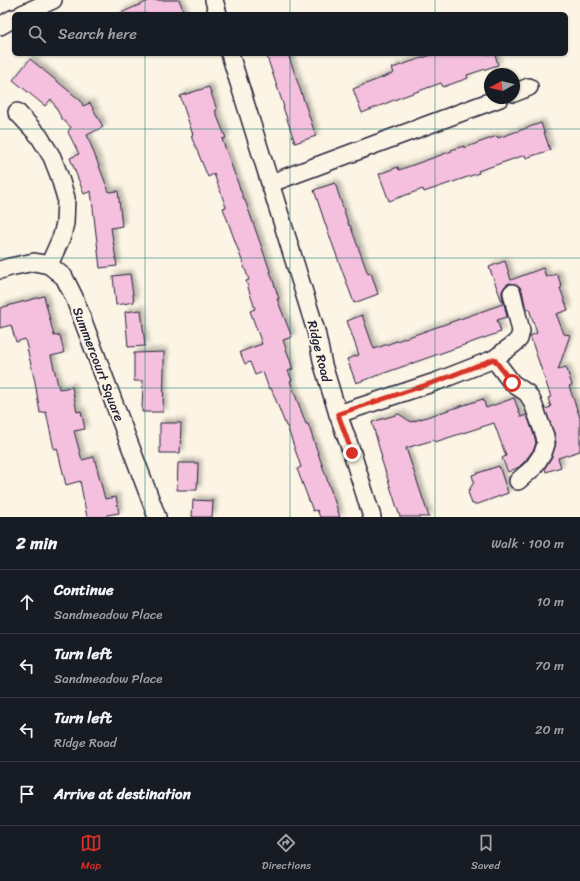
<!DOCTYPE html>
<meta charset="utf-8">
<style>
:root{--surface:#171b24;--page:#242831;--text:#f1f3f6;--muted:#9ea1a6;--line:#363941;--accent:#d93025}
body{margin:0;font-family:Sriracha,sans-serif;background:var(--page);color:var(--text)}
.compass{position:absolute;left:484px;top:68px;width:36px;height:36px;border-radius:50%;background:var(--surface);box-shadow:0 1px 3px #0004;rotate:262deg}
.stop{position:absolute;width:12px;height:12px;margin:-9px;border:3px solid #d93025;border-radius:50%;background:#fff}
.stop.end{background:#d93025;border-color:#fff;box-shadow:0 1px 4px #0008}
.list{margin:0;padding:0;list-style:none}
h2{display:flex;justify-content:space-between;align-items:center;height:52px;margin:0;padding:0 16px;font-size:17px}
h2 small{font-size:13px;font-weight:400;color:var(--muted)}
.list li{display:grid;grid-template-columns:26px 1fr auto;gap:12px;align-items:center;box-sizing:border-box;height:64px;padding:0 16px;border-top:1px solid var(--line)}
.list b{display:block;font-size:15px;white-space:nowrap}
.list p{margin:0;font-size:13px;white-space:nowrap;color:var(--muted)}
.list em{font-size:13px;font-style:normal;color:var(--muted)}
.icon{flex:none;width:22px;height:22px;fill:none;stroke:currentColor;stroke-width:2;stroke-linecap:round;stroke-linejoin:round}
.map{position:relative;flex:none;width:580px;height:517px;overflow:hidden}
.search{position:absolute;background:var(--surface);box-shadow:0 1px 3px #0004;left:12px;right:12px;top:12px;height:44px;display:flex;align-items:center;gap:10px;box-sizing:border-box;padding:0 14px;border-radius:6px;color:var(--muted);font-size:15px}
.sheet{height:308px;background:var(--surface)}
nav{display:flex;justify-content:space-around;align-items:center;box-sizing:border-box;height:56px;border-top:1px solid var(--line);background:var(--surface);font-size:11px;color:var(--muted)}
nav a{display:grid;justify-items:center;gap:2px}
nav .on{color:var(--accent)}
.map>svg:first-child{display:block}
</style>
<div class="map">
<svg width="580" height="517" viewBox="0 0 580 517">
<defs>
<filter id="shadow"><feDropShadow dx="3.5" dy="-3.5" stdDeviation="2" flood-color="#0004"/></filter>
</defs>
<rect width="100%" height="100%" fill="#fcf5e5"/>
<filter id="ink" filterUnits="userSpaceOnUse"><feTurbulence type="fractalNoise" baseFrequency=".025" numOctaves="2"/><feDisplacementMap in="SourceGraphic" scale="8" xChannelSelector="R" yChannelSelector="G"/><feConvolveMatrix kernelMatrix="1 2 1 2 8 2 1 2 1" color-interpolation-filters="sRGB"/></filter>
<g filter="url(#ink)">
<g fill="#f5c0dd" stroke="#22223b" filter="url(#shadow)">
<path d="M151 0H179L185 14H118Z"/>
<path d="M266 54H288L316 136 295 143 283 107H284Z"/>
<path d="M434 54H495L498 65 467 75 468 78 443 87 441 83 399 98 362 113 353 89 394 73 392 68Z"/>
<path d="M30 59 81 101 83 106 90 103 103 127 87 135 109 192 118 191 122 226 111 228 117 266 100 268 91 191 84 194 70 158 79 154 68 132 71 127 62 119 51 99 45 106 13 80Z"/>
<path d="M209 87 217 110 215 111 226 138 222 139 244 200H245L269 268 279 299H277L292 337 283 340 293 369 288 371 292 380 290 381 306 424H308L340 517H320L317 510 313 511 297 469 301 467 287 426H286L271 388 269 389 263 372 255 375 250 362 245 364 240 352 262 344 250 311 255 309 246 281 249 280 223 208 226 207 214 174 208 177 191 136 193 135 180 96Z"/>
<path d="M541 123 550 150 526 158 525 155 478 171 479 173 424 192 423 189 389 201 379 174 398 167 399 170 452 151 451 150 464 146V148L497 136 498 138Z"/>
<path d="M335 183 349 226 350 225 368 274 371 273 378 294 354 303 328 232 314 190Z"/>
<path d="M505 261 511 280 543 268 546 277 557 274 562 287 560 288 568 310 556 314 564 334 570 335 558 370 566 367 572 385 569 386 580 418V451L558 458 561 467 546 472 545 468 552 456 556 443 554 433 545 409 551 407 548 398 551 397 530 336 537 333 529 309 526 310 522 290 519 286 515 284 509 283 505 286 502 291V295L507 317 497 320 501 332 356 383 347 359 359 355 347 321 362 315 374 349 503 304 489 267Z"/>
<path d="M130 274 134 302 116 305 113 276Z"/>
<path d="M44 296 54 336 60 335 64 353 51 356 59 389 72 387 77 412 81 411 85 429 74 431 82 460 94 457 105 499 116 497 119 513 107 515V517H87L80 481 66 485 57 448 54 449 46 412 40 413 35 382 25 339 16 342 11 325 0 328V308Z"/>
<path d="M141 310 145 346 128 347 125 312Z"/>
<path d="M164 352V371L163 412H142L143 381H134V353Z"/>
<path d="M514 398 521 417 527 415 535 438 536 443 534 449 525 461 519 467 508 472 502 458 506 456 494 423 435 442 434 440 406 448 429 517H400L381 458H382L372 422 399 414 411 422 483 399 486 408Z"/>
<path d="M160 423H181L180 453H160Z"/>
<path d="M178 463H198L197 490H177Z"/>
<path d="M499 466 508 493 478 504H472L468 492 474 482 472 475Z"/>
<path d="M193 500 213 501 212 517H192Z"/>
</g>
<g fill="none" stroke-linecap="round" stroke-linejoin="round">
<g stroke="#22223b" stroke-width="20">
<g id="minor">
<path d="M214 0 218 14"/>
<path d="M22 14 53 0"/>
<path d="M0 26 14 18"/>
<path d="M230 54 316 331 323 365 338 414 352 453 372 517"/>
<path d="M514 93 529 87"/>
<path d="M17 112 39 136 52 157 59 175 66 198 65 223 62 236 49 265"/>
<path d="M271 183 500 98"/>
<path d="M0 270 10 267 34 262 49 265 64 277 74 297 157 517"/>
<path d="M494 359 512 383 527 393 532 401 545 436 546 444 543 453 533 468 518 481"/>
<path d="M338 414 438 381 494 359 514 344 519 339 521 331 512 293"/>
</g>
</g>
<use href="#minor" stroke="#fcf5e5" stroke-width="17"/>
</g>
</g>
<g fill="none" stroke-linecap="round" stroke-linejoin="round" filter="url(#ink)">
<path stroke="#d93025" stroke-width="5" d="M352 453 338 414 438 381 494 359 512 383"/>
</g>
<path fill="none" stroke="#0f766e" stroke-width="1" stroke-opacity="0.55" d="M145 0V14M290 0V14M435 0V14M145 54V517M290 54V517M435 54V517M0 129H580M0 258H580M0 388H580"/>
<g text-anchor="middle" stroke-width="4" stroke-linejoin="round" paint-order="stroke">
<g font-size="13" fill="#22223b" stroke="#fcf5e5">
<text transform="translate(320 351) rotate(76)" y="5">Ridge Road</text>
<text transform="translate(99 364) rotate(69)" y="5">Summercourt Square</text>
</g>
</g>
</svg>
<svg class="compass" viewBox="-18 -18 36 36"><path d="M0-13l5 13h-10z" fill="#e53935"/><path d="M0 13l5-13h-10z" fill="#9ea1a6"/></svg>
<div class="stop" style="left:512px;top:383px"></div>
<div class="stop end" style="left:352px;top:453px"></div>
<div class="search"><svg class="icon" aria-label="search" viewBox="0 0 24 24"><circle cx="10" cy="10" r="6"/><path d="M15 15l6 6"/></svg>Search here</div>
</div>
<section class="sheet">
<h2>2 min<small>Walk · 100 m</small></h2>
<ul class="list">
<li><svg class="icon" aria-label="ahead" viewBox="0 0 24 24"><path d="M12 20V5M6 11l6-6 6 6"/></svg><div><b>Continue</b><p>Sandmeadow Place</p></div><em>10 m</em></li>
<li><svg class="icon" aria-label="left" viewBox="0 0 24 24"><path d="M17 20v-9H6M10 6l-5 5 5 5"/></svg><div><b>Turn left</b><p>Sandmeadow Place</p></div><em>70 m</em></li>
<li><svg class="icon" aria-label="left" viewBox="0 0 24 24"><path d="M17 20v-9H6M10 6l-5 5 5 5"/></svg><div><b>Turn left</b><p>Ridge Road</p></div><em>20 m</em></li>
<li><svg class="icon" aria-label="arrive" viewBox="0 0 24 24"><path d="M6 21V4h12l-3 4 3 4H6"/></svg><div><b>Arrive at destination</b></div></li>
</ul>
</section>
<nav>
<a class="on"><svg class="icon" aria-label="map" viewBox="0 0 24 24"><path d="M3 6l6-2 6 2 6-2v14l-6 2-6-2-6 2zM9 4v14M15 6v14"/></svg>Map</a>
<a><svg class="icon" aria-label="directions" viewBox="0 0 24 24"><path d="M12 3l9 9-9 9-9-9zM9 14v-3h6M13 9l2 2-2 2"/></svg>Directions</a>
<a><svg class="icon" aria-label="saved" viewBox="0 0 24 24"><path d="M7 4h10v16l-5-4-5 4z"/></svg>Saved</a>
</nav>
